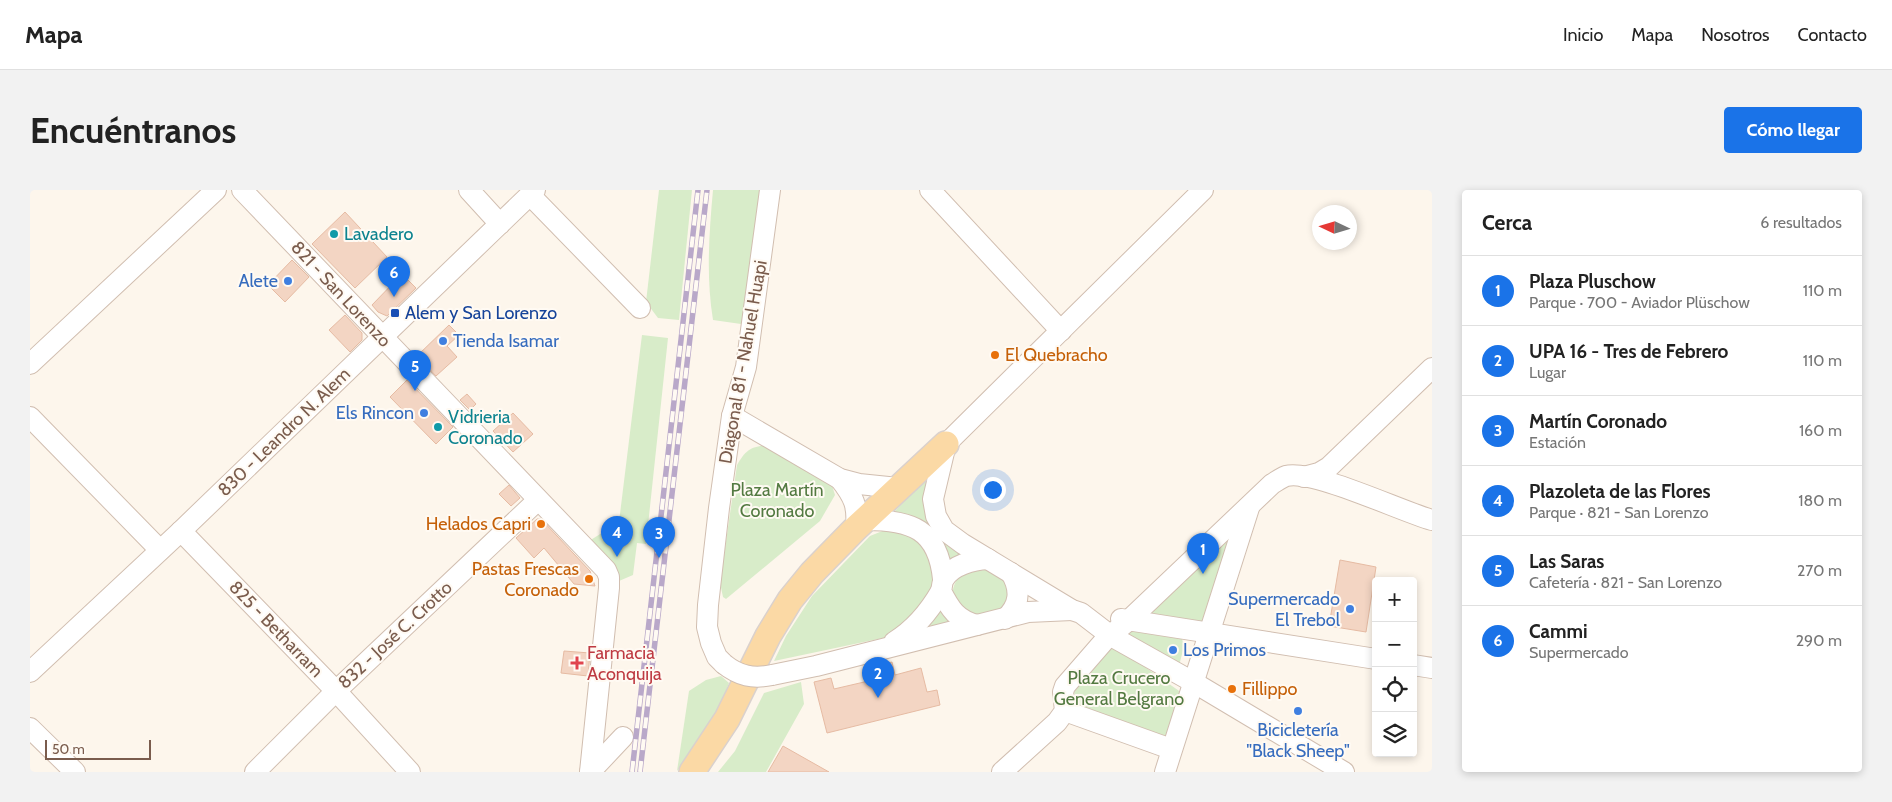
<!DOCTYPE html>
<html lang="es">
<meta charset="utf-8">
<style>
:root{--surface:#fff;--page:#f2f2f2;--text:#222;--muted:#767676;--line:#e0e0e0;--accent:#1a73e8}
body{margin:0;font-family:Cabin,sans-serif;background:var(--page);color:var(--text)}
.controls{position:absolute;right:15px;bottom:15px;display:grid;overflow:hidden;border-radius:5px;box-shadow:0 2px 8px #0003}
.controls button{width:45px;height:45px;display:grid;place-items:center;padding:0;border:0;border-bottom:1px solid var(--line);background:var(--surface);color:var(--text);font:25px sans-serif}
.compass{position:absolute;left:1282px;top:15px;width:45px;height:45px;border-radius:50%;background:var(--surface);box-shadow:0 2px 8px #0003;rotate:274deg}
.scale{position:absolute;left:15px;bottom:12px;width:106px;box-sizing:border-box;padding-left:5px;border:2px solid #7a5c4d;border-top:0;font-size:14px;line-height:18px;white-space:nowrap;color:#7a5c4d;-webkit-text-stroke:4px #fffaf3;paint-order:stroke}
.you{position:absolute;left:962px;top:299px;width:18px;height:18px;margin:-12px;border:4px solid #fff;border-radius:50%;background:#1a73e8;box-shadow:0 0 0 8px #1a73e833}
.badge{display:grid;place-items:center;width:32px;height:32px;border-radius:50%;background:var(--accent);color:#fff;font-size:16px;font-weight:700}
.pin{position:absolute;translate:-50% -41px;filter:drop-shadow(0 1px 2px #0008)}
.pin::after{content:'';position:absolute;top:26px;width:18px;height:15px;background:inherit;clip-path:polygon(0 0,100% 0,50% 100%)}
.list{margin:0;padding:0;list-style:none}
h2{display:flex;justify-content:space-between;align-items:center;height:65px;margin:0;padding:0 20px;font-size:21px}
h2 small{font-size:16px;font-weight:400;color:var(--muted)}
.list li{display:grid;grid-template-columns:32px 1fr auto;gap:15px;align-items:center;box-sizing:border-box;height:70px;padding:0 20px;border-top:1px solid var(--line)}
.list b{display:block;font-size:19px;white-space:nowrap}
.list p{margin:0;font-size:16px;white-space:nowrap;color:var(--muted)}
.list em{font-size:16px;font-style:normal;color:var(--muted)}
.icon{flex:none;width:28px;height:28px;fill:none;stroke:currentColor;stroke-width:2;stroke-linecap:round;stroke-linejoin:round}
.map{position:relative;flex:none;width:1402px;height:582px;overflow:hidden;border-radius:5px}
header{display:flex;align-items:center;gap:30px;box-sizing:border-box;height:70px;padding:0 25px;background:var(--surface);border-bottom:1px solid var(--line)}
header strong{font-size:24px}
nav{display:flex;gap:28px;margin-inline-start:auto;font-size:18px}
.intro{display:flex;align-items:center;justify-content:space-between;box-sizing:border-box;height:120px;padding:0 30px}
h1{margin:0;font-size:35px}
.button{padding:12px 22px;border-radius:5px;background:var(--accent);color:#fff;font-size:18px;font-weight:700}
main{display:flex;gap:30px;padding:0 30px}
aside{flex:1;background:var(--surface);border-radius:5px;box-shadow:0 2px 8px #0003}
.map>svg:first-child{display:block}
</style>
<header>
<strong>Mapa</strong>
<nav><a>Inicio</a><a>Mapa</a><a>Nosotros</a><a>Contacto</a></nav>
</header>
<div class="intro"><h1>Encuéntranos</h1><a class="button">Cómo llegar</a></div>
<main>
<div class="map">
<svg width="1402" height="582" viewBox="0 0 1402 582">
<rect width="100%" height="100%" fill="#fdf6ec"/>
<g fill="#d8ecc9">
<path d="M629 0H662L649 130 628 128 616 112Z"/>
<path d="M683 0H734L718 135 683 130C676 87 679 44 683 0Z"/>
<path d="M612 145 638 148 616 354 607 353 603 385 582 394 556 353 589 332Z"/>
<path d="M740 255 801 292 805 305 790 331 696 409 693 407 690 393 707 275C716 259 722 256 740 255Z"/>
<path d="M904 280 902 337 864 322Z"/>
<path d="M860 338 890 347 902 365 905 400 867 445 744 471 756 446 782 406 840 346Z"/>
<path d="M1196 347 1203 352 1170 436 1123 425 1120 421Z"/>
<path d="M914 352 932 365 921 372Z"/>
<path d="M955 380C971 384 976 388 981 404L967 426 939 425 922 406C924 384 935 381 955 380Z"/>
<path d="M910 416 926 435 889 444Z"/>
<path d="M1101 440 1144 445 1152 449 1154 456 1150 472 1146 475 1098 444Z"/>
<path d="M1085 456 1152 503 1140 550 1047 518 1044 502 1078 457Z"/>
<path d="M691 486 699 493 689 519 669 552 647 581 659 501 676 490Z"/>
<path d="M771 492 774 514 736 582H688L705 561 734 503Z"/>
</g>
<g fill="#f3d5c3" stroke="#e6bba3">
<path d="M315 22 357 67 325 98 282 54Z"/>
<path d="M262 70 279 87 255 112 238 95Z"/>
<path d="M372 84 386 98 357 126 348 122 342 115Z"/>
<path d="M315 125 332 143V150L320 162 299 140Z"/>
<path d="M419 135 429 145 417 156 427 167 406 186 387 166Z"/>
<path d="M377 190 423 237 406 254 360 207Z"/>
<path d="M437 204 446 214 440 220 430 210Z"/>
<path d="M483 223 503 244 483 262 463 241Z"/>
<path d="M479 295 490 308 481 316 469 304Z"/>
<path d="M507 329H511L560 381 565 396 544 394 514 358 504 368 486 348Z"/>
<path d="M1310 370 1346 377 1336 442 1299 436Z"/>
<path d="M534 461 560 463 558 486 531 483Z"/>
<path d="M862 472 865 485 891 478 897 502 907 500 910 515 797 543 784 492 801 488 804 499 847 489 844 477Z"/>
<path d="M753 556 799 582H738Z"/>
</g>
<g fill="none" stroke-linecap="round" stroke-linejoin="round">
<g stroke="#d1beb0" stroke-width="22">
<g id="minor">
<path d="M212 0 576 380 579 387V398L560 582"/>
<path d="M439 0 470 34"/>
<path d="M900 0 1031 141"/>
<path d="M1173 0 916 254 903 309 906 326 914 340 933 354 1042 420 1051 423 1081 446 1163 492 1314 582"/>
<path d="M500 5 610 118"/>
<path d="M0 174 186 0"/>
<path d="M702 226 810 289 829 294 868 298"/>
<path d="M0 227 130 360"/>
<path d="M1274 287 1289 283 1299 277 1402 178"/>
<path d="M810 289C824 307 828 316 826 338"/>
<path d="M836 330C881 330 908 339 913 389"/>
<path d="M151 341 306 501 380 582"/>
<path d="M975 429C990 415 991 400 981 383"/>
<path d="M1091 429 1346 469"/>
<path d="M947 435C927 430 920 419 911 401 912 398 912 392 914 389 922 375 943 370 958 369"/>
<path d="M864 452C885 439 899 422 911 401"/>
<path d="M694 474 687 467 681 453 677 437 678 415 689 318 702 226 716 177 740 0"/>
<path d="M1383 475 1402 478"/>
<path d="M0 482 151 341 505 0"/>
<path d="M742 485 786 476 998 422 1042 420"/>
<path d="M1035 521 1141 559"/>
<path d="M0 538 45 582"/>
<path d="M225 582 306 501 508 310"/>
<path d="M560 582 593 547"/>
<path d="M972 582 1027 532 1035 521 1033 502 1035 496 1075 450 1099 430 1242 294C1247 291 1251 288 1256 286 1283 279 1370 321 1402 330"/>
<path d="M1135 582 1219 318"/>
</g>
</g>
<g stroke="#dad1cd" stroke-width="28">
<path id="major" d="M662 582 697 529 738 446 760 410 782 383 826 338 916 254"/>
</g>
<use href="#minor" stroke="#fff" stroke-width="20"/>
<use href="#major" stroke="#fbd9a5" stroke-width="25"/>
<g stroke="#b9a8c9" stroke-width="5.5">
<g id="rail">
<path d="M602 582 668 0"/>
<path d="M610 582 677 0"/>
</g>
</g>
<use href="#rail" stroke="#fffaf3" stroke-width="4" stroke-dasharray="11" stroke-linecap="butt"/>
<g stroke="#d1beb0" stroke-width="22" stroke-linecap="butt">
<path id="minor-bridge" d="M694 474C709 486 723 489 742 485"/>
</g>
<use href="#minor-bridge" stroke="#fff" stroke-width="20"/>
</g>
<g fill="#0f9aa8" stroke="#fffaf3" stroke-width="2">
<circle cx="304" cy="44" r="5"/>
<circle cx="408" cy="237" r="5"/>
</g>
<g fill="#3f7fe0" stroke="#fffaf3" stroke-width="2">
<circle cx="258" cy="91" r="5"/>
<circle cx="413" cy="151" r="5"/>
<circle cx="394" cy="223" r="5"/>
<circle cx="1320" cy="419" r="5"/>
<circle cx="1143" cy="460" r="5"/>
<circle cx="1268" cy="521" r="5"/>
</g>
<rect fill="#1a4fb4" stroke="#fffaf3" stroke-width="2" x="360" y="118" width="10" height="10" rx="2.5"/>
<g fill="#e8710a" stroke="#fffaf3" stroke-width="2">
<circle cx="965" cy="165" r="5"/>
<circle cx="511" cy="334" r="5"/>
<circle cx="559" cy="389" r="5"/>
<circle cx="1202" cy="499" r="5"/>
</g>
<path fill="#e0444e" stroke="#fffaf3" stroke-width="2" d="M544.5 465.5h5v5h5v5h-5v5h-5v-5h-5v-5h5z"/>
<g text-anchor="middle" stroke-width="4" stroke-linejoin="round" paint-order="stroke">
<g font-size="18" fill="#0d838f" stroke="#fffaf3" text-anchor="start">
<text x="314" y="50">Lavadero</text>
<text x="418" y="233">Vidrieria<tspan x="418" dy="21">Coronado</tspan></text>
</g>
<g font-size="18" fill="#366cbe" stroke="#fffaf3" text-anchor="end">
<text x="248" y="97">Alete</text>
<text x="423" y="157" text-anchor="start">Tienda Isamar</text>
<text x="384" y="229">Els Rincon</text>
<text x="1310" y="415">Supermercado<tspan x="1310" dy="21">El Trebol</tspan></text>
<text x="1153" y="466" text-anchor="start">Los Primos</text>
<text x="1268" y="546" text-anchor="middle">Bicicletería<tspan x="1268" dy="21">"Black Sheep"</tspan></text>
</g>
<g font-size="18" fill="#7a5c4d" stroke="#fffaf3">
<text transform="translate(311 104) rotate(47)" y="6">821 - San Lorenzo</text>
<text transform="translate(713 172) rotate(-80)" y="6">Diagonal 81 - Nahuel Huapi</text>
<text transform="translate(254 242) rotate(-44)" y="6">830 - Leandro N. Alem</text>
<text transform="translate(246 439) rotate(46)" y="6">825 - Betharram</text>
<text transform="translate(365 445) rotate(-43)" y="6">832 - José C. Crotto</text>
</g>
<g font-size="18" fill="#164399" stroke="#fffaf3" text-anchor="start">
<text x="375" y="129">Alem y San Lorenzo</text>
</g>
<g font-size="18" fill="#c56008" stroke="#fffaf3" text-anchor="start">
<text x="975" y="171">El Quebracho</text>
<text x="501" y="340" text-anchor="end">Helados Capri</text>
<text x="549" y="385" text-anchor="end">Pastas Frescas<tspan x="549" dy="21">Coronado</tspan></text>
<text x="1212" y="505">Fillippo</text>
</g>
<g font-size="18" fill="#537a41" stroke="#fffaf3">
<text x="747" y="306">Plaza Martín<tspan x="747" dy="21">Coronado</tspan></text>
<text x="1089" y="494">Plaza Crucero<tspan x="1089" dy="21">General Belgrano</tspan></text>
</g>
<g font-size="18" fill="#be3a42" stroke="#fffaf3" text-anchor="start">
<text x="557" y="469">Farmacia<tspan x="557" dy="21">Aconquija</tspan></text>
</g>
</g>
</svg>
<div class="controls">
<button>+</button>
<button>−</button>
<button><svg class="icon" aria-label="locate" viewBox="0 0 24 24"><circle cx="12" cy="12" r="6"/><path d="M12 2v4M12 18v4M2 12h4M18 12h4"/></svg></button>
<button><svg class="icon" aria-label="layers" viewBox="0 0 24 24"><path d="M12 4l9 5-9 5-9-5zM3 14l9 5 9-5"/></svg></button>
</div>
<svg class="compass" viewBox="-18 -18 36 36"><path d="M0-13l5 13h-10z" fill="#e53935"/><path d="M0 13l5-13h-10z" fill="#767676"/></svg>
<div class="scale">50 m</div>
<div class="you"></div>
<div class="pin badge" style="left:1173px;top:384px">1</div>
<div class="pin badge" style="left:848px;top:508px">2</div>
<div class="pin badge" style="left:629px;top:368px">3</div>
<div class="pin badge" style="left:587px;top:367px">4</div>
<div class="pin badge" style="left:385px;top:201px">5</div>
<div class="pin badge" style="left:364px;top:107px">6</div>
</div>
<aside>
<h2>Cerca<small>6 resultados</small></h2>
<ul class="list">
<li><span class="badge">1</span><div><b>Plaza Pluschow</b><p>Parque · 700 - Aviador Plüschow</p></div><em>110 m</em></li>
<li><span class="badge">2</span><div><b>UPA 16 - Tres de Febrero</b><p>Lugar</p></div><em>110 m</em></li>
<li><span class="badge">3</span><div><b>Martín Coronado</b><p>Estación</p></div><em>160 m</em></li>
<li><span class="badge">4</span><div><b>Plazoleta de las Flores</b><p>Parque · 821 - San Lorenzo</p></div><em>180 m</em></li>
<li><span class="badge">5</span><div><b>Las Saras</b><p>Cafetería · 821 - San Lorenzo</p></div><em>270 m</em></li>
<li><span class="badge">6</span><div><b>Cammi</b><p>Supermercado</p></div><em>290 m</em></li>
</ul>
</aside>
</main>
